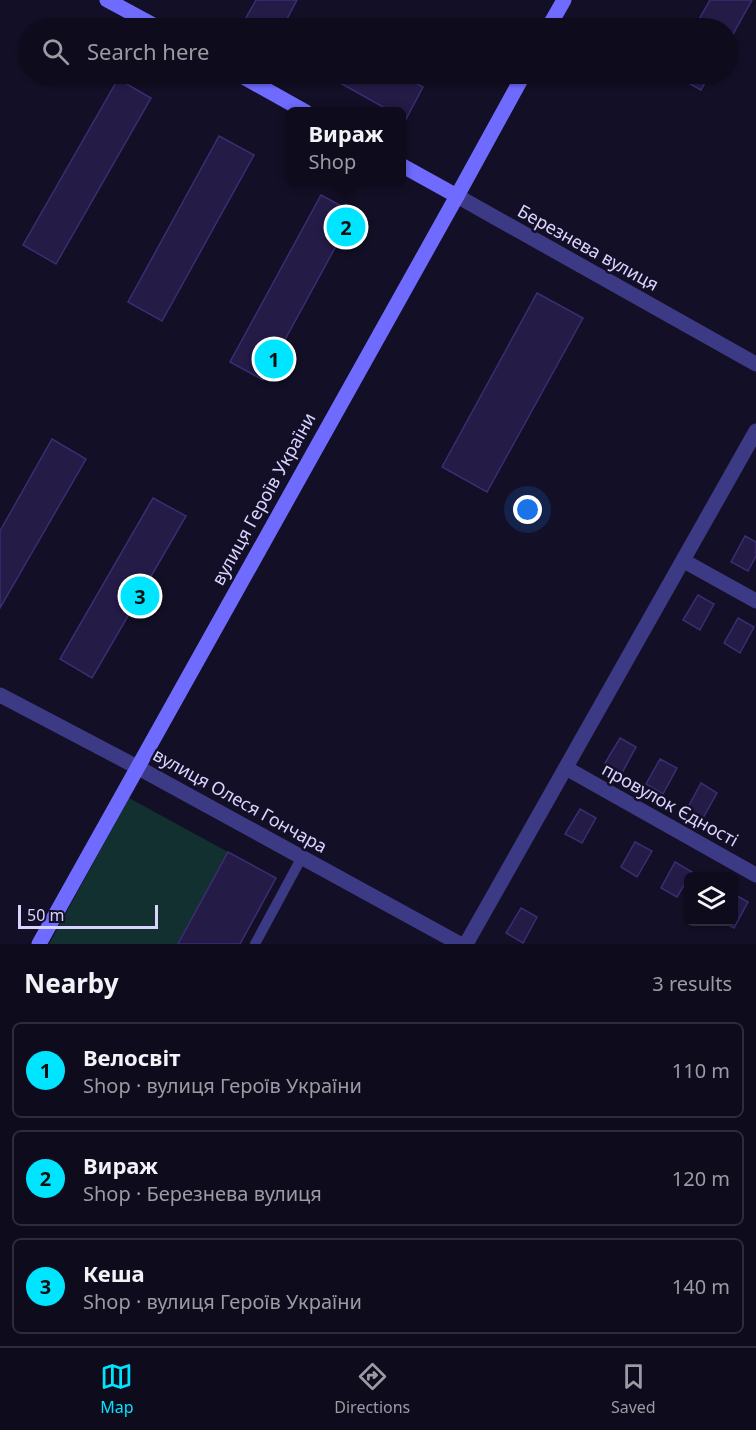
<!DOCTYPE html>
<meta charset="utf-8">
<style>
:root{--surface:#0e0b1c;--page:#171425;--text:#f1f3f6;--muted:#9b9ba3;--line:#2e2b3b;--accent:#00e5ff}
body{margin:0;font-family:"Noto Sans",sans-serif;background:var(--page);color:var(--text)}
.controls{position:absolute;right:18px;bottom:18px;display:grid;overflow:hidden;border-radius:9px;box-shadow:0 2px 4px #0004}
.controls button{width:54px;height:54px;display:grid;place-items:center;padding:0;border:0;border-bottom:2px solid var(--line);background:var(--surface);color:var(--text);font:30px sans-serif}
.scale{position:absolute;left:18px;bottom:15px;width:140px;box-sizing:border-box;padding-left:6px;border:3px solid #d9d4ff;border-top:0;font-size:16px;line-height:21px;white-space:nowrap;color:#d9d4ff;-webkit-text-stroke:4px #130f26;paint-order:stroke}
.you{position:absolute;left:528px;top:510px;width:21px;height:21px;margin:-15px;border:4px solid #fff;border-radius:50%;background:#1a73e8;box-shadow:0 0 0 9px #1a73e833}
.badge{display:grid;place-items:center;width:39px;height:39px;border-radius:50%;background:var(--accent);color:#111;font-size:20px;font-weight:700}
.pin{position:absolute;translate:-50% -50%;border:3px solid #fff;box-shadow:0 2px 6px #0006}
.popup{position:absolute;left:286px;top:107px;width:120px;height:78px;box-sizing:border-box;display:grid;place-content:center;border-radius:9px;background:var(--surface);filter:drop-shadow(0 2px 4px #0005);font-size:20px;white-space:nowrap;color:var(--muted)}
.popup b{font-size:22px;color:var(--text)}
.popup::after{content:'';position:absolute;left:50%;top:100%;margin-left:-12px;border:12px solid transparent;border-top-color:var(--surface)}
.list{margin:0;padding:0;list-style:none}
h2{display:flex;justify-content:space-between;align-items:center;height:78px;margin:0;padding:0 24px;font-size:26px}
h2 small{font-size:20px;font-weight:400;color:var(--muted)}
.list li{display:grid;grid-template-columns:39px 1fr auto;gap:18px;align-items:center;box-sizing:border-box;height:96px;margin:0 12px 12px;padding:0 12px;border:2px solid var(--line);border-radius:9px}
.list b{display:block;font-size:22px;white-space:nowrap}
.list p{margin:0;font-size:20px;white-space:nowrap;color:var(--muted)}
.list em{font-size:20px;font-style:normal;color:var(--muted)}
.icon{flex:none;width:33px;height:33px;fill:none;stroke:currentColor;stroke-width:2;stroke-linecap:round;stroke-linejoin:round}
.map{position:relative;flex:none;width:756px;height:944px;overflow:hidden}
.search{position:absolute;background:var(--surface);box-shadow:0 2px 4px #0004;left:18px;right:18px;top:18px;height:66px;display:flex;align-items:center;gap:15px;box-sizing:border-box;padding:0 21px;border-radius:33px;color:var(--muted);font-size:22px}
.sheet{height:402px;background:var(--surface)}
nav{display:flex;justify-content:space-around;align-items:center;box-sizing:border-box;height:84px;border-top:2px solid var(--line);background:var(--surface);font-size:16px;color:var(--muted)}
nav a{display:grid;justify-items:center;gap:3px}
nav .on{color:var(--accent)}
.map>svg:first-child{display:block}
</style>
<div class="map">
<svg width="756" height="944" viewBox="0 0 756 944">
<rect width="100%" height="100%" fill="#130f26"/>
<path fill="#12302f" d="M129 798 228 852 178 944H49Z"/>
<g fill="#241b47" stroke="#3b2d73" stroke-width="1.5">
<path d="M256 0H297L282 28H248L242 25Z"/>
<path d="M710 0H752L728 43V28H694Z"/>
<path d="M324 74H399L423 87 406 119 401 117V112H392Z"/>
<path d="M672 74H710L701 90Z"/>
<path d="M118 79 151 98 56 264 23 245Z"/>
<path d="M219 136 254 155 162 321 128 302Z"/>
<path d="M321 195 354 213 263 380 230 362Z"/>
<path d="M537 293 583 318 487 492 442 467Z"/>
<path d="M52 439 86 459 0 608V531Z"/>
<path d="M153 498 186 516 92 678 60 659Z"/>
<path d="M745 536 756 542V556L748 571 731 562Z"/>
<path d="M698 595 714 604 700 630 683 620Z"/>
<path d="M738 618 754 627 740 653 724 643Z"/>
<path d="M620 738 636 747 622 773 605 763Z"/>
<path d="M660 759 677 768 663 794 646 784Z"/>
<path d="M701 783 717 793 703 818 687 809Z"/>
<path d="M580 809 596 818 582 843 565 834Z"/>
<path d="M635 842 652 851 637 877 621 867Z"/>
<path d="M228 852 276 878 240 944H178Z"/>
<path d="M675 862 692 872 677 897 661 888Z"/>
<path d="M734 894 748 902 734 928 723 922H734Z"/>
<path d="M521 908 537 917 523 943 506 933Z"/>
</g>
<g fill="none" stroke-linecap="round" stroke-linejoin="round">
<path stroke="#3d3a85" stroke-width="10" d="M255 944 302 857"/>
<g stroke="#3d3a85" stroke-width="15">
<path d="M457 196 756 364"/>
<path d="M684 561 756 601"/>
<path d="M0 695 137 767 460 944"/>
<path d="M566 768 756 875"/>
<path d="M466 944 756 431"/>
</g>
<g stroke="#6f6bff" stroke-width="15">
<path d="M107 0 159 28"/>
<path d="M548 28 564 0"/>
<path d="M238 74 306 112"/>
<path d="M401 165 457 196"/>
<path d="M39 944 457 196 524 74"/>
</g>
</g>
<g text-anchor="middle" stroke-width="5" stroke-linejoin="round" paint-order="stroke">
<g font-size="18" fill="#d9d4ff" stroke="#130f26">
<text transform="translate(588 248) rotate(29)" y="6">Березнева вулиця</text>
<text transform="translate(264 499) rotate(-61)" y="6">вулиця Героїв України</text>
<text transform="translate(240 801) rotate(29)" y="6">вулиця Олеся Гончара</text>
<text transform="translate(670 805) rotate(29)" y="6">провулок Єдності</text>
</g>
</g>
</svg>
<div class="controls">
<button><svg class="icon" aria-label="layers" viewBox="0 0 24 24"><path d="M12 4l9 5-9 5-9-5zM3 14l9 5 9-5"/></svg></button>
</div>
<div class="scale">50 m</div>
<div class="you"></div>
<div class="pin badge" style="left:274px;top:359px">1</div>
<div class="pin badge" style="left:346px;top:227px">2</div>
<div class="popup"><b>Вираж</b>Shop</div>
<div class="pin badge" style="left:140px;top:596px">3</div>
<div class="search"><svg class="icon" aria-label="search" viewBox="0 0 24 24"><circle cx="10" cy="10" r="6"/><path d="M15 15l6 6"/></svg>Search here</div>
</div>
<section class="sheet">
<h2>Nearby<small>3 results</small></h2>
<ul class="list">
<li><span class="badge">1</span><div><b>Велосвіт</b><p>Shop · вулиця Героїв України</p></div><em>110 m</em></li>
<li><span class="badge">2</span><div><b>Вираж</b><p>Shop · Березнева вулиця</p></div><em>120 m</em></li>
<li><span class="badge">3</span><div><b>Кеша</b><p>Shop · вулиця Героїв України</p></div><em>140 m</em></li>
</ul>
</section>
<nav>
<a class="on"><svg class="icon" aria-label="map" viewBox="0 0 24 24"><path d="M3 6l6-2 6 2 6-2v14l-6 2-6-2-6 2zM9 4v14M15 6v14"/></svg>Map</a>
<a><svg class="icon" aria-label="directions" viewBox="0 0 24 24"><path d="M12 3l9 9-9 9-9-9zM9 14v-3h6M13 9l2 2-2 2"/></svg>Directions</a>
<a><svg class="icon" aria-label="saved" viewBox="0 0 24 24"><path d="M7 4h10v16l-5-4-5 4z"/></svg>Saved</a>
</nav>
